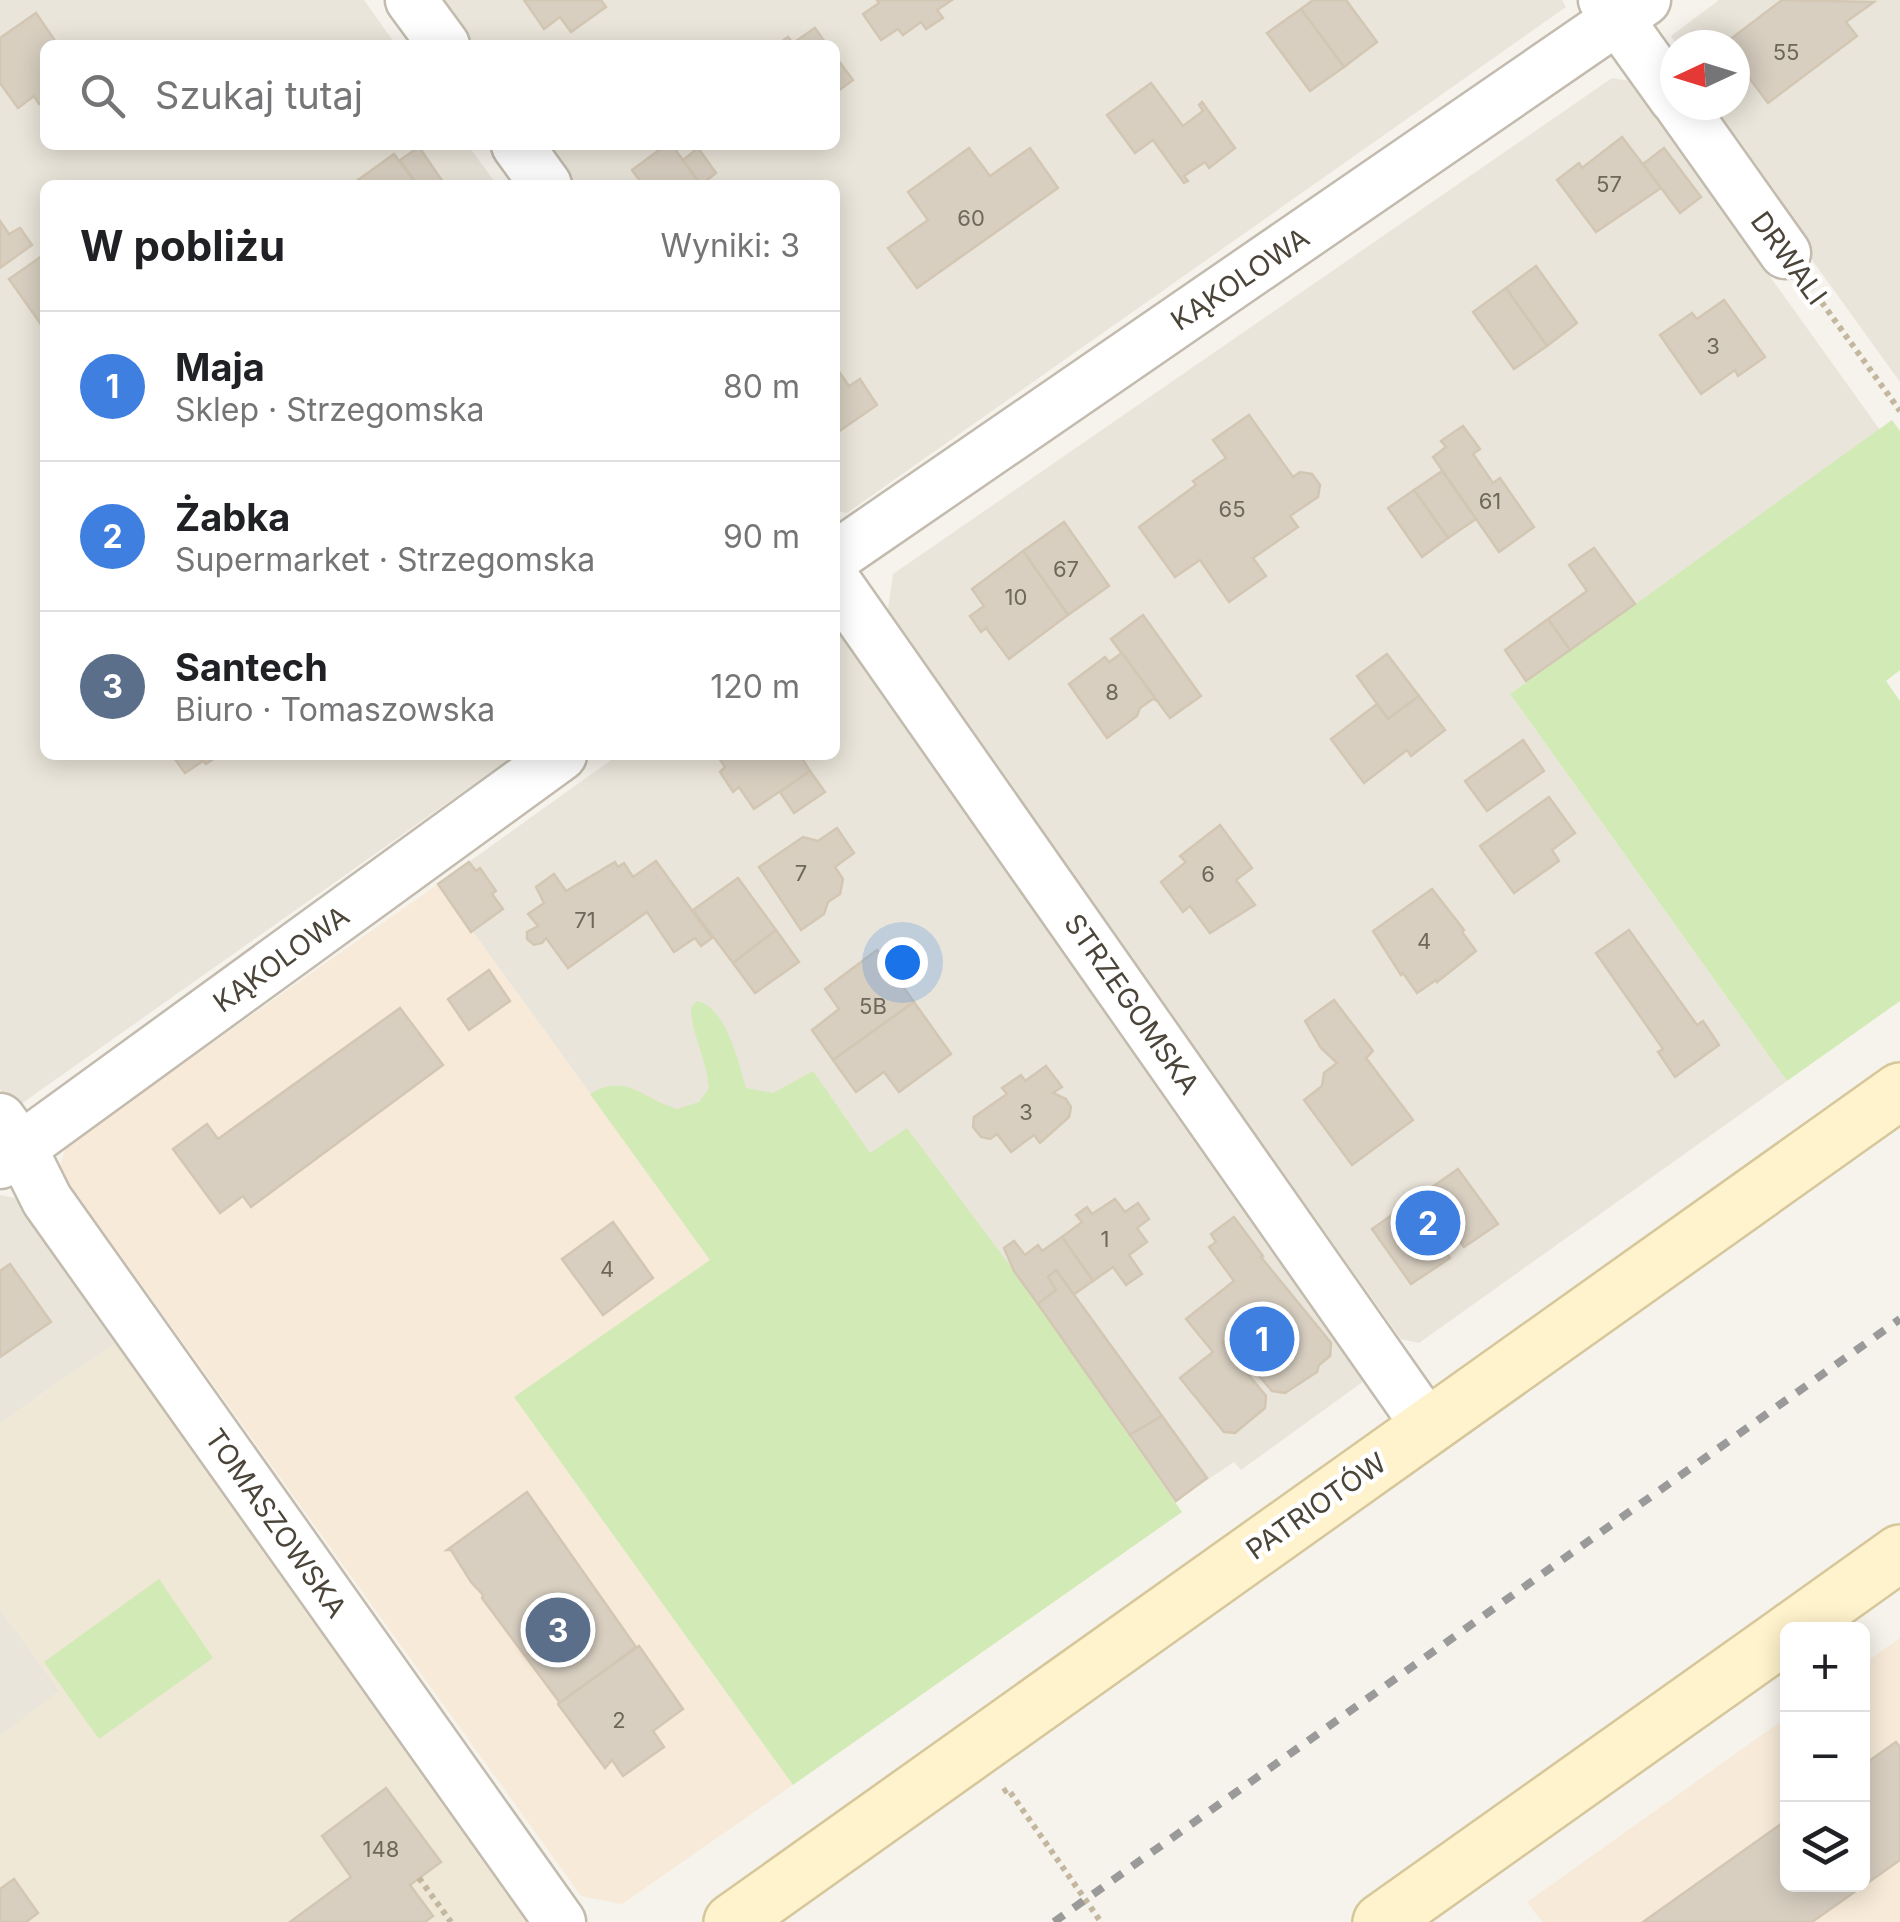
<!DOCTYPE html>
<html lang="pl">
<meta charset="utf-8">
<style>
:root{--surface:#fff;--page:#f2f2f2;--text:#202124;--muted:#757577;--line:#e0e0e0;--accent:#db2777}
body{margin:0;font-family:Inter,sans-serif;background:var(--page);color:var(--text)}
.controls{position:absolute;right:30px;bottom:30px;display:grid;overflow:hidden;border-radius:15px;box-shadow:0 5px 25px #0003}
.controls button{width:90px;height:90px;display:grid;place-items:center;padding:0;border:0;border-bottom:2px solid var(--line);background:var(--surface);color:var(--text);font:50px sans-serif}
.compass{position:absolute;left:1660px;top:30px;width:90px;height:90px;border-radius:50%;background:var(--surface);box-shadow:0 5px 25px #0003;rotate:266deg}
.you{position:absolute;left:902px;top:962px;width:35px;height:35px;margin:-25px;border:8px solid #fff;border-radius:50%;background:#1a73e8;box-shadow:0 0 0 15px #1a73e833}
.badge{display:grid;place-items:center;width:65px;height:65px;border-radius:50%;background:var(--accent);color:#fff;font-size:32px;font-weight:700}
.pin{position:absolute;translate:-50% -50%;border:5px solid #fff;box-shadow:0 2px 10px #0006}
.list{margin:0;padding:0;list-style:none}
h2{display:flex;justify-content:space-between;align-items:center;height:130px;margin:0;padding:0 40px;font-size:42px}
h2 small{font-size:32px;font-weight:400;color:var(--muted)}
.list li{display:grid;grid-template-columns:65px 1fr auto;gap:30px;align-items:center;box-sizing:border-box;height:150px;padding:0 40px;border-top:2px solid var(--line)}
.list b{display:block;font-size:38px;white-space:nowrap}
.list p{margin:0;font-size:32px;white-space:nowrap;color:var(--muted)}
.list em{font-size:32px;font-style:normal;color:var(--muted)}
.icon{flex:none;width:55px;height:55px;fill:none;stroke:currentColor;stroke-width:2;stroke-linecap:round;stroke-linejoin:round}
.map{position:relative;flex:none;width:1900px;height:1922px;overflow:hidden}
.search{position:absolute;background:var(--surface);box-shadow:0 5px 25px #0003;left:40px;top:40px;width:800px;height:110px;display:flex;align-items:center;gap:25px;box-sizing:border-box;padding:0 35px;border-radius:15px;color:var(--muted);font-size:38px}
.panel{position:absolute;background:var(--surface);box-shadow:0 5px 25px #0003;left:40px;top:180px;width:800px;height:580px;border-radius:15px}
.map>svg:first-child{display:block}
</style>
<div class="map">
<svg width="1900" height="1922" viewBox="0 0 1900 1922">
<rect width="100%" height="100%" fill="#f6f3ec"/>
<g fill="#eae5da">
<path d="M0 0H364L396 45H45V145H468L497 185H45V755H515L14 1109 0 1089Z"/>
<path d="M443 0H1562L1566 7 847 513 835 511V185H575L547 145H835V45H475Z"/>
<path d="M1719 0H1900V382L1712 121 1725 112 1720 105H1735V45H1677L1671 36Z"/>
<path d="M1612 78 1630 81 1880 430 1510 694 1787 1081 1419 1343 1401 1339 887 616 893 574Z"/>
<path d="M835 623 1361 1368 1364 1381 1241 1470 1234 1462 1176 1501 1014 1271 711 1260 438 884 618 755H835Z"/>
<path d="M0 1195 15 1198 119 1341 0 1423Z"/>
<path d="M0 1609 60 1691 0 1736Z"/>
</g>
<g fill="#f7ead8">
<path d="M438 884 711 1260 514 1397 793 1785 622 1904 581 1896 59 1170 66 1146Z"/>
<path d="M1900 1638V1922H1542L1527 1902 1787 1717 1788 1884H1862L1863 1664Z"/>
</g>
<path fill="#efe8d6" d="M119 1341 537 1922H0V1736L59 1691 0 1609V1423Z"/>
<g fill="#d2eab5">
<path d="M1892 420 1900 431V670L1886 681 1900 701V1001L1787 1081 1510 694Z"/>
<path d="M697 1001C727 1008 738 1062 746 1088L773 1093 813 1071 870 1153 907 1128 1014 1271 1182 1512 793 1785 514 1397 710 1260 590 1094C627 1072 642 1099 677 1109L699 1102 709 1088C706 1056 692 1037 691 1008Z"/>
<path d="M159 1579 213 1658 99 1739 44 1662Z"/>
</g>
<g fill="#d8cfc1" stroke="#d3c7b4" stroke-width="2.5">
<path d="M524 0H601L606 7 571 32 560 17 544 29Z"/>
<path d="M877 0H952L937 10 943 18 926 29 921 22 903 35 898 29 881 40 863 14 879 3Z"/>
<path d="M1313 0H1346L1377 42 1344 67 1301 9Z"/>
<path d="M1782 0 1874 2 1846 22 1857 36 1768 103 1735 59V45L1724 44Z"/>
<path d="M1301 9 1344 67 1310 91 1267 33Z"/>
<path d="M36 13 58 45H45V100L39 104 34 96 18 108 0 83V38Z"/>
<path d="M815 28 827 45H777L788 37 793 43Z"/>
<path d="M835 56 853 80 835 93Z"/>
<path d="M1151 83 1183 126 1203 111 1199 105 1202 102 1235 148 1209 168 1205 162 1184 176 1188 181 1184 183 1153 140 1135 153 1107 115Z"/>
<path d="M1622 137 1661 188 1596 232 1557 180 1579 163 1582 168Z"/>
<path d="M666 145H672L701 185H643L632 170Z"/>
<path d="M419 147 445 185H417L400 160Z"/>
<path d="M698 148 716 173 701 185 683 160Z"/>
<path d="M969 148 990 176 1030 148 1058 188 917 288 888 248 928 220 908 192Z"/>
<path d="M1664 148 1701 197 1680 213 1643 164Z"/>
<path d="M394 154 417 185H351Z"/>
<path d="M0 221 9 234 20 228 32 245 0 268Z"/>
<path d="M45 254V330L9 279Z"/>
<path d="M1536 266 1577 323 1547 346 1506 288Z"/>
<path d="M1506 288 1547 346 1514 369 1473 312Z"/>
<path d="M1724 300 1765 357 1738 376 1735 370 1701 394 1660 335 1692 313 1697 319Z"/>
<path d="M835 366 849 386 860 379 877 405 835 434Z"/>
<path d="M1249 415 1293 477 1300 472 1312 474 1320 485 1318 497 1290 516 1298 527 1253 558 1266 576 1229 602 1200 560 1175 577 1139 527 1196 485 1193 481 1226 458 1213 440Z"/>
<path d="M1463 426 1480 449 1473 454 1493 483 1500 478 1534 527 1499 552 1433 457 1446 447 1441 441Z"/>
<path d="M1442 471 1476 519 1448 538 1414 490Z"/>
<path d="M1414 490 1448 538 1422 557 1388 508Z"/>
<path d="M1064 522 1109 586 1068 615 1023 551Z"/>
<path d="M1594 548 1635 604 1570 650 1548 619 1587 591 1569 565Z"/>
<path d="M1023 551 1068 615 1009 659 986 628 981 632 970 616 984 606 972 589Z"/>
<path d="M1143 615 1201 696 1170 718 1111 639Z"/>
<path d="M1548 619 1570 650 1526 681 1505 650Z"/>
<path d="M1122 653 1157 701 1153 699 1140 708 1137 716 1107 738 1069 684 1105 657 1109 662Z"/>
<path d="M1387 654 1419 696 1388 719 1357 676Z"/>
<path d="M1419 696 1445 730 1411 756 1407 750 1364 783 1331 739 1377 704 1388 719Z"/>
<path d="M1523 740 1544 771 1487 811 1465 781Z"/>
<path d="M172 755H219L206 764 203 761 185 773Z"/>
<path d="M717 755H800L810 771 754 809 739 787 733 792 720 772 725 767Z"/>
<path d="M810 771 825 792 794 813 780 792Z"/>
<path d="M1549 797 1575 833 1552 850 1559 861 1514 893 1480 846Z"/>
<path d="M1220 825 1252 868 1236 880 1255 905 1210 933 1190 906 1183 912 1161 882 1186 862 1180 856Z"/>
<path d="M837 828 854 853 835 867 843 879 840 894 828 902 824 914 801 930 759 867 803 837 818 841Z"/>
<path d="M656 861 712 938 701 946 695 938 674 952 647 912 568 968 546 938 542 943 534 945 527 939V932L538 926 528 914 544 903 536 887 554 874 566 891 615 862 618 867 624 863 633 877Z"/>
<path d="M469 862 476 871 480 868 496 891 492 894 503 909 471 932 438 884Z"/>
<path d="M738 878 776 930 733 963 693 910Z"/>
<path d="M1432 889 1464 930 1462 932 1476 951 1437 982 1436 980 1417 993 1403 973 1401 975 1373 931Z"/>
<path d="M776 930 799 962 755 993 733 963Z"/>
<path d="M1629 930 1697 1025 1703 1021 1719 1045 1675 1077 1658 1052 1663 1049 1596 953Z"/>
<path d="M877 950 914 1002 833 1060 812 1030 839 1009 825 989Z"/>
<path d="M489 970 510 1001 469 1030 448 999Z"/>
<path d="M1334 1000 1373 1051 1366 1058 1413 1120 1352 1165 1304 1100 1322 1086 1324 1073 1337 1063 1321 1048 1305 1021Z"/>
<path d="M914 1002 951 1054 899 1092 884 1072 856 1092 833 1060Z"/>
<path d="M400 1008 443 1065 251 1207 243 1196 220 1213 173 1149 207 1124 218 1139Z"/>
<path d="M1046 1066 1062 1087 1053 1093 1066 1099 1071 1107 1069 1117 1040 1143 1034 1135 1011 1152 997 1134 990 1139 981 1137 973 1127 974 1117 1007 1094 1002 1088 1021 1075 1025 1081Z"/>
<path d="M1458 1169 1498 1224 1464 1247 1453 1232 1439 1242 1450 1258 1411 1284 1372 1229Z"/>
<path d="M1115 1199 1125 1212 1138 1203 1149 1219 1137 1228 1147 1242 1129 1255 1142 1274 1126 1285 1113 1267 1093 1281 1062 1237 1082 1222 1076 1215 1087 1207 1092 1214Z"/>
<path d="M1234 1217 1263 1256 1261 1257 1331 1343 1330 1356 1319 1365 1317 1372 1285 1393 1272 1391 1238 1351 1240 1328 1222 1343 1266 1396 1265 1408 1235 1433 1224 1432 1180 1378 1213 1352 1186 1319 1234 1281 1209 1247 1216 1242 1211 1234Z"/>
<path d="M613 1222 653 1278 603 1315 562 1259Z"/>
<path d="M1062 1237 1093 1281 1073 1295 1056 1270 1048 1277 1056 1290 1038 1304 1014 1271 1004 1248 1014 1241 1025 1255 1038 1245 1042 1251Z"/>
<path d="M10 1264 51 1322 0 1357V1271Z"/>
<path d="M1056 1270 1162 1416 1130 1435 1038 1304 1056 1290 1048 1277Z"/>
<path d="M1162 1416 1207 1478 1176 1501 1130 1435Z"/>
<path d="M527 1492 636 1647 560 1703 482 1598 483 1595 471 1582 451 1550H447Z"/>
<path d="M639 1646 683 1709 653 1731 664 1747 623 1776 612 1760 605 1768 558 1704Z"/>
<path d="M1896 1742 1900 1747V1860L1812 1922H1643L1788 1819V1884H1862V1766Z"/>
<path d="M386 1788 441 1862 410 1885 433 1916 425 1922H290L351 1877 322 1836Z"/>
<path d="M14 1879 38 1913 26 1922H0V1889Z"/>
</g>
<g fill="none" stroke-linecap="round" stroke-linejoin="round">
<g stroke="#c2bbae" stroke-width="55">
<g id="minor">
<path d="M411 0 444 45"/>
<path d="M1604 0 1675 99"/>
<path d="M1680 105 1785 253"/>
<path d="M517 145 546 185"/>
<path d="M835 557 1645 0"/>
<path d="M835 581 1428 1427"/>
<path d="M0 1119 21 1148 47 1200 560 1922"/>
<path d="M0 1163 561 755"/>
</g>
</g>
<g stroke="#d6c79b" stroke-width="60">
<g id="secondary">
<path d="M1792 1630 1900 1553"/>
<path d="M732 1922 1900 1091"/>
<path d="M1381 1922 1788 1633"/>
</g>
</g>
<g stroke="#c4b79f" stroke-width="6" stroke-dasharray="5 5" stroke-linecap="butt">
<path d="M1810 286 1900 411"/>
<path d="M1003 1792 1008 1789 1101 1922"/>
<path d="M419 1878 451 1922"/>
</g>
<use href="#minor" stroke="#fff" stroke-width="50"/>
<use href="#secondary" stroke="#fff3cd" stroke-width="55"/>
<path stroke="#9a9a9a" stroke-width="8" stroke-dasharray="12 12" stroke-linecap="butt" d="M1054 1922 1900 1319"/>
</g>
<g text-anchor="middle" stroke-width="9" stroke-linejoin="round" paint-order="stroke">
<g font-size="22" fill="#6e675b">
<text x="1786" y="60">55</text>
<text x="1609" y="192">57</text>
<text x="971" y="226">60</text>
<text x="1713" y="354">3</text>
<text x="1490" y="509">61</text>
<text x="1232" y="517">65</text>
<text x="1066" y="577">67</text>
<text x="1016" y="605">10</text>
<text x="1112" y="700">8</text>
<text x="801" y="881">7</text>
<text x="1208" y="882">6</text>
<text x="585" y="928">71</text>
<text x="1424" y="949">4</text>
<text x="873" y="1014">5B</text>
<text x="1026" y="1120">3</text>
<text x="1105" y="1247">1</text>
<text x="607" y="1277">4</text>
<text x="619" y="1728">2</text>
<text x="381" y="1857">148</text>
</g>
<g font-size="28" fill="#4b4439" stroke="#fff">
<text transform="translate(1789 258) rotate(54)" y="10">DRWALI</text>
<text transform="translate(1240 279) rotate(-34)" y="10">KĄKOLOWA</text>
<text transform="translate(281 959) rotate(-36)" y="10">KĄKOLOWA</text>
<text transform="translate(1132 1004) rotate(55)" y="10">STRZEGOMSKA</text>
<text transform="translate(1316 1506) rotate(-35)" y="10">PATRIOTÓW</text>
<text transform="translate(276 1523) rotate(55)" y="10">TOMASZOWSKA</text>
</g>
</g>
</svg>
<div class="controls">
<button>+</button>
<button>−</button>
<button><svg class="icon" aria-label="layers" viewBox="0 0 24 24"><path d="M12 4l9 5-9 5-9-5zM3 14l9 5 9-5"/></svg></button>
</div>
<svg class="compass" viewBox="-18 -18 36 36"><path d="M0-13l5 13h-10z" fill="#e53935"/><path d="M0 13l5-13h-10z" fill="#757577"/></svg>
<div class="you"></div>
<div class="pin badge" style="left:1262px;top:1339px;background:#3f7fe0">1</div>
<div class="pin badge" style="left:1428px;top:1223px;background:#3f7fe0">2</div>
<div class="pin badge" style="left:558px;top:1630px;background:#5c6f8a">3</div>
<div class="search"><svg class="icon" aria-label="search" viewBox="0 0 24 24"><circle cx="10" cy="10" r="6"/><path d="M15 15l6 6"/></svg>Szukaj tutaj</div>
<section class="panel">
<h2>W pobliżu<small>Wyniki: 3</small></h2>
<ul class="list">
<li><span class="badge" style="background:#3f7fe0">1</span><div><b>Maja</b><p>Sklep · Strzegomska</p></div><em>80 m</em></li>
<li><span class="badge" style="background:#3f7fe0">2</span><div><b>Żabka</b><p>Supermarket · Strzegomska</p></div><em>90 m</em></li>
<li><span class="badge" style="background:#5c6f8a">3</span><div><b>Santech</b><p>Biuro · Tomaszowska</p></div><em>120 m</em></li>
</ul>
</section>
</div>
